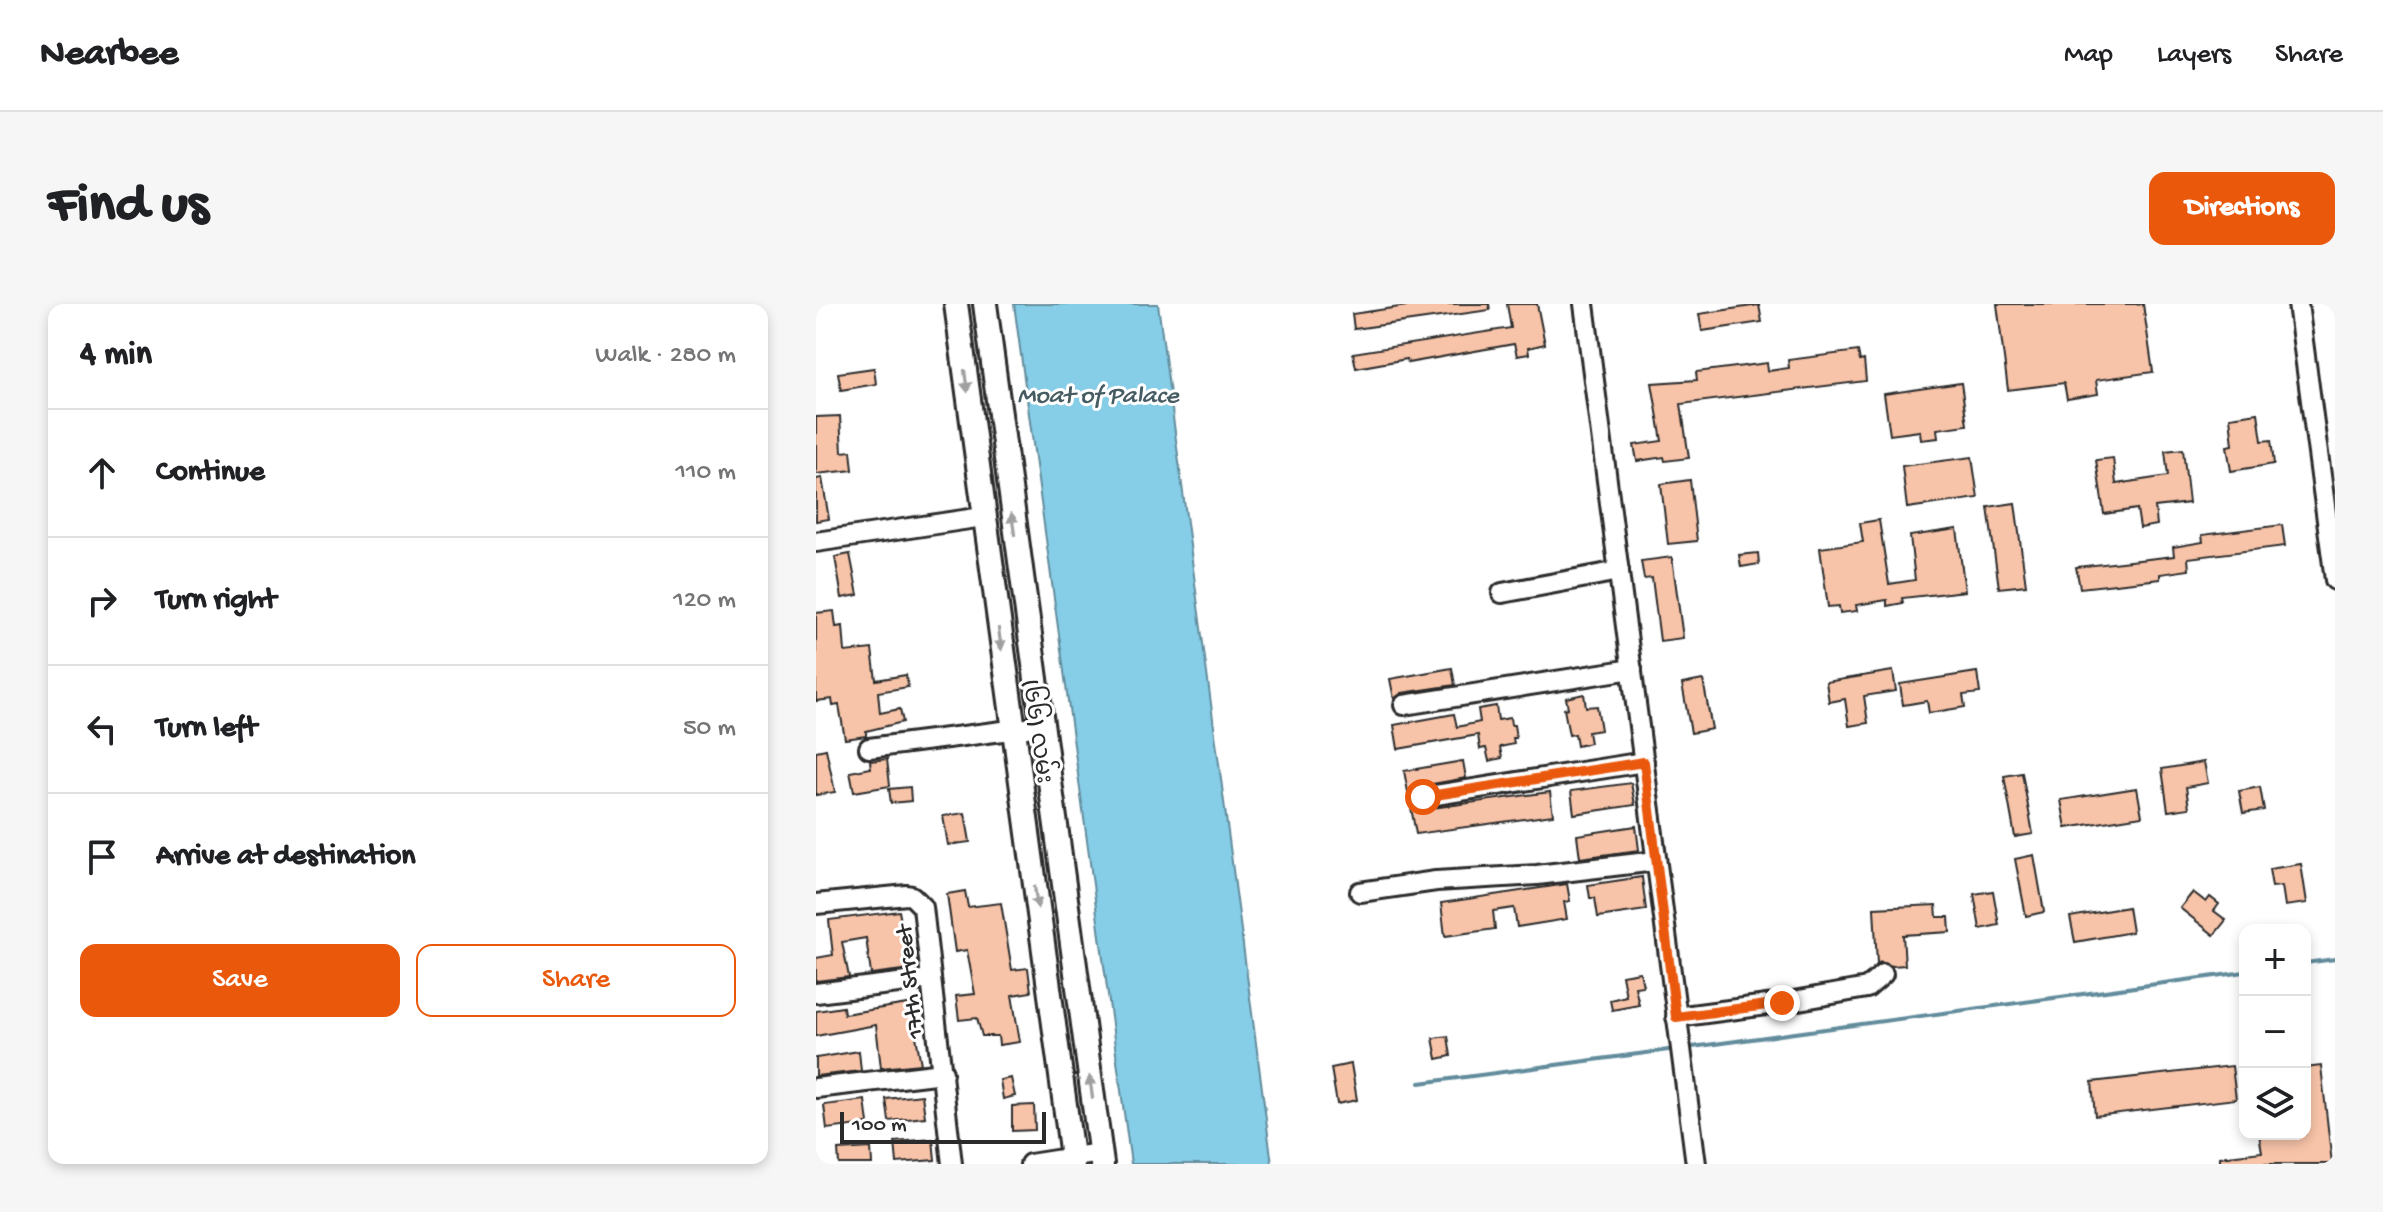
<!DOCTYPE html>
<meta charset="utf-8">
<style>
:root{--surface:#fff;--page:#f6f6f6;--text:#202124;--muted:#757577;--line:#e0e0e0;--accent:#ea580c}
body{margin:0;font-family:"Gochi Hand","Noto Sans Myanmar",sans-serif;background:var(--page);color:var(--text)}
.controls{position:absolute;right:24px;bottom:24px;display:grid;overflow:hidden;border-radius:16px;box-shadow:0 4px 12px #0003}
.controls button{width:72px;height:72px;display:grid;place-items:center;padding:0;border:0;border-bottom:2px solid var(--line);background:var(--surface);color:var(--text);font:40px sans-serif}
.scale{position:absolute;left:24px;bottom:20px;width:206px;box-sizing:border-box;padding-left:8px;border:4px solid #2b2b2b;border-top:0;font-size:22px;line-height:28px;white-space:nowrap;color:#2b2b2b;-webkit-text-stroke:6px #fff;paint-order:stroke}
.stop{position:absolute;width:24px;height:24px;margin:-18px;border:6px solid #ea580c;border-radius:50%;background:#fff}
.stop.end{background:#ea580c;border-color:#fff;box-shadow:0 2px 8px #0008}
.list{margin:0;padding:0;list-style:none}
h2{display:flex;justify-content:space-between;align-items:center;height:104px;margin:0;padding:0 32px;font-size:34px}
h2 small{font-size:26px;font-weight:400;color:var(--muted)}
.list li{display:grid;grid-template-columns:52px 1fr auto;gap:24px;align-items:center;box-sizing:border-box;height:128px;padding:0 32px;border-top:2px solid var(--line)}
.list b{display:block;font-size:30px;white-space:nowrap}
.list em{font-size:26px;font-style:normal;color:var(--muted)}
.actions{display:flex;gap:16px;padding:24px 32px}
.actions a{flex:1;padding:18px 0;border:2px solid var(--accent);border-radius:16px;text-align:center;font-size:28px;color:var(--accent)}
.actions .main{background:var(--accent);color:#fff}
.icon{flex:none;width:44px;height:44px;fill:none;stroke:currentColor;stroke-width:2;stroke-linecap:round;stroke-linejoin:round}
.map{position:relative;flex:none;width:1519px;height:860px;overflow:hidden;border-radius:16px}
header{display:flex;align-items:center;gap:48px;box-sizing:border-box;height:112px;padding:0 40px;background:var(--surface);border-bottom:2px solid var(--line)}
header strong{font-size:38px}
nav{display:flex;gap:44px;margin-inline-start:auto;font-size:28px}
.intro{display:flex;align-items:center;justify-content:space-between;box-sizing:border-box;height:192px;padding:0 48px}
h1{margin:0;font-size:56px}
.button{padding:20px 36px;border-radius:16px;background:var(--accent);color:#fff;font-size:28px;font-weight:700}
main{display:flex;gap:48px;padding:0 48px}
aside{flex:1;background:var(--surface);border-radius:16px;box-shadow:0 4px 12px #0003}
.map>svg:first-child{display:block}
</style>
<header>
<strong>Nearbee</strong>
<nav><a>Map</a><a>Layers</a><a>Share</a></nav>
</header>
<div class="intro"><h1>Find us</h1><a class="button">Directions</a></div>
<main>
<aside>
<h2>4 min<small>Walk · 280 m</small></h2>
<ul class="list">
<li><svg class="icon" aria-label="ahead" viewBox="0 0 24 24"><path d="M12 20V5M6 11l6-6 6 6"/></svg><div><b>Continue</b></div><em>110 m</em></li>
<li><svg class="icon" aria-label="right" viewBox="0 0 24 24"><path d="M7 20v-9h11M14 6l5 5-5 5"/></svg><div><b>Turn right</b></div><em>120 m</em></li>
<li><svg class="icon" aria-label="left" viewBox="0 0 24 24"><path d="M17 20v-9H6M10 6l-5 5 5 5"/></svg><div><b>Turn left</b></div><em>50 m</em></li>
<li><svg class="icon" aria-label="arrive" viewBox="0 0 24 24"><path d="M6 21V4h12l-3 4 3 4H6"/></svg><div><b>Arrive at destination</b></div></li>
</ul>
<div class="actions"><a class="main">Save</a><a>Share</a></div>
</aside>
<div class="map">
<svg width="1519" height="860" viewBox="0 0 1519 860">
<rect width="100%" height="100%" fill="#fff"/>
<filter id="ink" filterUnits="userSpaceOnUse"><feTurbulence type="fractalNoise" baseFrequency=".0125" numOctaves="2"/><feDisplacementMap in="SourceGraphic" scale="16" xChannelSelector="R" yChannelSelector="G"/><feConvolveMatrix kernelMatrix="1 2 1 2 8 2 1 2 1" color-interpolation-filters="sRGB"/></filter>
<g filter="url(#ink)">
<path fill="#86cde7" stroke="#628c9c" stroke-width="2" d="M198 0H342L456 860H315Z"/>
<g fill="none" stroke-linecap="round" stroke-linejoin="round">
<g stroke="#628c9c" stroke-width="4">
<path d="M1489 659 1519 655"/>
<path d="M869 744 1429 668"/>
<path d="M604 779 860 745"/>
</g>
</g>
<g fill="#f8c4a9" stroke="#2b2b2b" stroke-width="2">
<path d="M604 0H673L674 6 538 25 536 10Z"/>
<path d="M691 0H721L729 40 712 44 713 50 701 52 698 40 592 59 591 55 540 64 537 49 695 24Z"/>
<path d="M1181 0H1327L1337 68 1280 76 1282 90 1251 95 1248 79 1192 86Z"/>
<path d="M943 1 946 18 886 27 883 10Z"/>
<path d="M1042 47 1044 57 1048 56 1050 77 865 100 873 154 849 157 848 153 821 157 818 141 846 137 836 79 881 76 880 68 936 61 951 59 952 67 973 64 972 56Z"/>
<path d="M58 64 60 80 25 86 22 69Z"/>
<path d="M1145 79 1151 121 1121 125 1122 134 1105 136 1104 127 1074 131 1068 90Z"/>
<path d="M1442 109 1446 137 1455 136 1458 160 1415 167 1411 142 1417 141 1414 113Z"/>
<path d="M24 112 26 148 35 147 37 166 0 170V113Z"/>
<path d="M1367 145 1373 199 1339 203 1341 221 1324 224 1321 205 1288 210 1280 156 1297 154 1300 180 1352 172 1349 147Z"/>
<path d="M1156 153 1162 194 1091 204 1086 162Z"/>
<path d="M6 174 13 215 0 217V175Z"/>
<path d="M874 176 881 237 852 240 845 180Z"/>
<path d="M1199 199 1210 281 1183 284 1172 203Z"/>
<path d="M1063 216 1073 280 1099 276 1094 232 1141 225 1149 287 1086 294 1087 299 1071 302V296L1040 301 1041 307 1024 309 1023 302 1012 303 1004 244 1047 238 1044 219Z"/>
<path d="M1466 221 1469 242 1372 254 1373 266 1344 270V275L1264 284 1260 263 1358 252 1357 243 1387 238 1386 231Z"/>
<path d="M942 249 943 260 925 263 923 251Z"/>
<path d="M34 250 42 291 26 294 19 253Z"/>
<path d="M856 253 867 334 844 337 836 274 828 275 825 257Z"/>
<path d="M18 307 20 323 27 322 29 348 56 345 60 376 90 371 92 383 62 388 64 409 84 405 87 418 50 427V432L29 435 23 401 17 402 16 395 0 397V309Z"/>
<path d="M636 364 639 381 586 389 578 395 574 375Z"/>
<path d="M1077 367 1080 387 1048 392 1052 419 1033 422 1029 395 1013 398 1010 378Z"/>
<path d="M1161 368 1164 389 1147 391 1149 403 1113 409 1111 397 1087 401 1084 380Z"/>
<path d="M887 376 896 425 875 429 866 380Z"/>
<path d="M768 390 770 403 781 402 785 426 772 428 774 439 761 442 759 430 753 431 748 405 752 404 750 394Z"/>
<path d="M680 402 682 416 694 414 695 421H698L700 434H697L698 440 684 443 686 454 673 457 670 444 664 445 662 431 582 445 578 421 638 410 641 423 664 418 662 405Z"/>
<path d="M10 445 19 488 0 491V447Z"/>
<path d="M71 455 74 482 38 488 34 468 55 464 54 457Z"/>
<path d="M647 457 650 474 600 483 595 494 598 501 609 505 734 488 737 511 600 530 588 467Z"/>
<path d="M1388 458 1392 479 1370 483 1373 504 1352 507 1346 465Z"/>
<path d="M1206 469 1217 530 1199 533 1188 472Z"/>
<path d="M815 479 819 501 758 510 755 487Z"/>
<path d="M94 483 95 497 75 499 73 485Z"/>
<path d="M1444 483 1448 506 1427 509 1423 487Z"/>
<path d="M1321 484 1326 512 1250 524 1245 496Z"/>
<path d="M149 509 154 538 132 541 127 512Z"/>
<path d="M820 522 823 546 764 554 761 531Z"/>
<path d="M1218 551 1228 608 1210 612 1199 555Z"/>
<path d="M1485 560 1491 599 1469 602 1466 582 1456 583 1453 565Z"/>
<path d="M826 573 830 606 782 613 779 594H774L772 581Z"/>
<path d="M751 580 754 597 748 598 751 615 701 623 698 604 677 607 679 625 629 632 625 599Z"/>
<path d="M149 587 152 603 185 599 196 666 212 664 215 688 196 691 204 738 183 741 182 732H166L161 714 143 716 140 692 159 690 151 646 139 648 131 590Z"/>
<path d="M1177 587 1183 621 1164 625 1158 590Z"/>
<path d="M1377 588 1390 598 1394 593 1403 600 1398 607 1410 616 1398 631 1364 604Z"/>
<path d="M1120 601 1121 613H1133L1134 628 1087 631 1089 661 1076 662 1065 658 1061 660 1058 604Z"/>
<path d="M1312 603 1316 628 1259 638 1254 613Z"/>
<path d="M83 607 94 665 55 670 50 634 26 638 33 673 0 677V654L17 651 13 616Z"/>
<path d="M824 668 827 682 819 683 823 701 796 706 794 696 810 692 806 671Z"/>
<path d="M98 699 101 721H98L105 760 65 764 60 721 0 732V707L27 703 28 710Z"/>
<path d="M632 732 635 752 621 755 617 734Z"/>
<path d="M43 747 45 767 0 772V754Z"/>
<path d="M535 760 541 796 521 800 515 764Z"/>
<path d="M1416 762 1420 795 1279 812 1276 778Z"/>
<path d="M1505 762 1516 860H1404V853L1446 848 1443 830H1489V764Z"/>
<path d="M195 774 199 792 187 795 184 776Z"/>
<path d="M106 791 109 813 73 817 70 795Z"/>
<path d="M49 796 52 820 11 825 8 801Z"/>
<path d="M218 801 219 826 196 827V802Z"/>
<path d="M117 835 119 856 81 859 79 838Z"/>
<path d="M55 844 56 860H23L22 846Z"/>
</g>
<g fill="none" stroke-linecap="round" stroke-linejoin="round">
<g stroke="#2b2b2b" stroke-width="24">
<g id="minor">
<path d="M768 0 880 860"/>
<path d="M1482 0 1519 276"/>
<path d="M0 238 167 213"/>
<path d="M686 289 803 267"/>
<path d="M588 401 816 365"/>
<path d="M53 444 226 422"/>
<path d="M607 493 828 458"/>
<path d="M544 588 620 577 721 571 840 557"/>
<path d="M0 600 91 591 96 592 107 603 136 860"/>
<path d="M0 689 115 675"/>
<path d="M860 713 966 699 1051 684 1067 670"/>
<path d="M0 784 127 769"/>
<path d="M214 860 284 849"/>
</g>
</g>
<g stroke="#2b2b2b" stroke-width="28">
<g id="major">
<path d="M140 0 257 860"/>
<path d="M169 0 286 860"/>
</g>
</g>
<use href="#minor" stroke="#fff" stroke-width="18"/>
<use href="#major" stroke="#fff" stroke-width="22"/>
</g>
<defs><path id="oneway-solid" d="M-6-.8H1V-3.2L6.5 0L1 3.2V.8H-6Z" transform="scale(2)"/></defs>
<g fill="#a0a0a0">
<use href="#oneway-solid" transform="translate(150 77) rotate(82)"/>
<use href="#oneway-solid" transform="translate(197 220) rotate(-98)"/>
<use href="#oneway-solid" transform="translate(184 335) rotate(82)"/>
<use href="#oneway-solid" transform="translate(220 593) rotate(82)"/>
<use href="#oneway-solid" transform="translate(275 783) rotate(-98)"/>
</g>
</g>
<g fill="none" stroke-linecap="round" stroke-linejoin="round" filter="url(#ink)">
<path stroke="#ea580c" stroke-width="10" d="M607 493 828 458 860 713 966 699"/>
</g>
<g text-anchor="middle" stroke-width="6" stroke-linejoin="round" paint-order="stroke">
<g font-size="24" fill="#2b2b2b" stroke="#fff">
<text transform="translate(223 427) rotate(82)" y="8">(၆၆) လမ်း</text>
<text transform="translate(92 678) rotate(-96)" y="8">17th Street</text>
</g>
<g font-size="26" font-style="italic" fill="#465c63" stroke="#fff">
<text x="282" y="98">Moat of Palace</text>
</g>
</g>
</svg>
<div class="controls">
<button>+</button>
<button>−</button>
<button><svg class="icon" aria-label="layers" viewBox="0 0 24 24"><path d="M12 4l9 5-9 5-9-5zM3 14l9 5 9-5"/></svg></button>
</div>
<div class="scale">100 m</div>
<div class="stop" style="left:607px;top:493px"></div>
<div class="stop end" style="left:966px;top:699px"></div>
</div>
</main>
